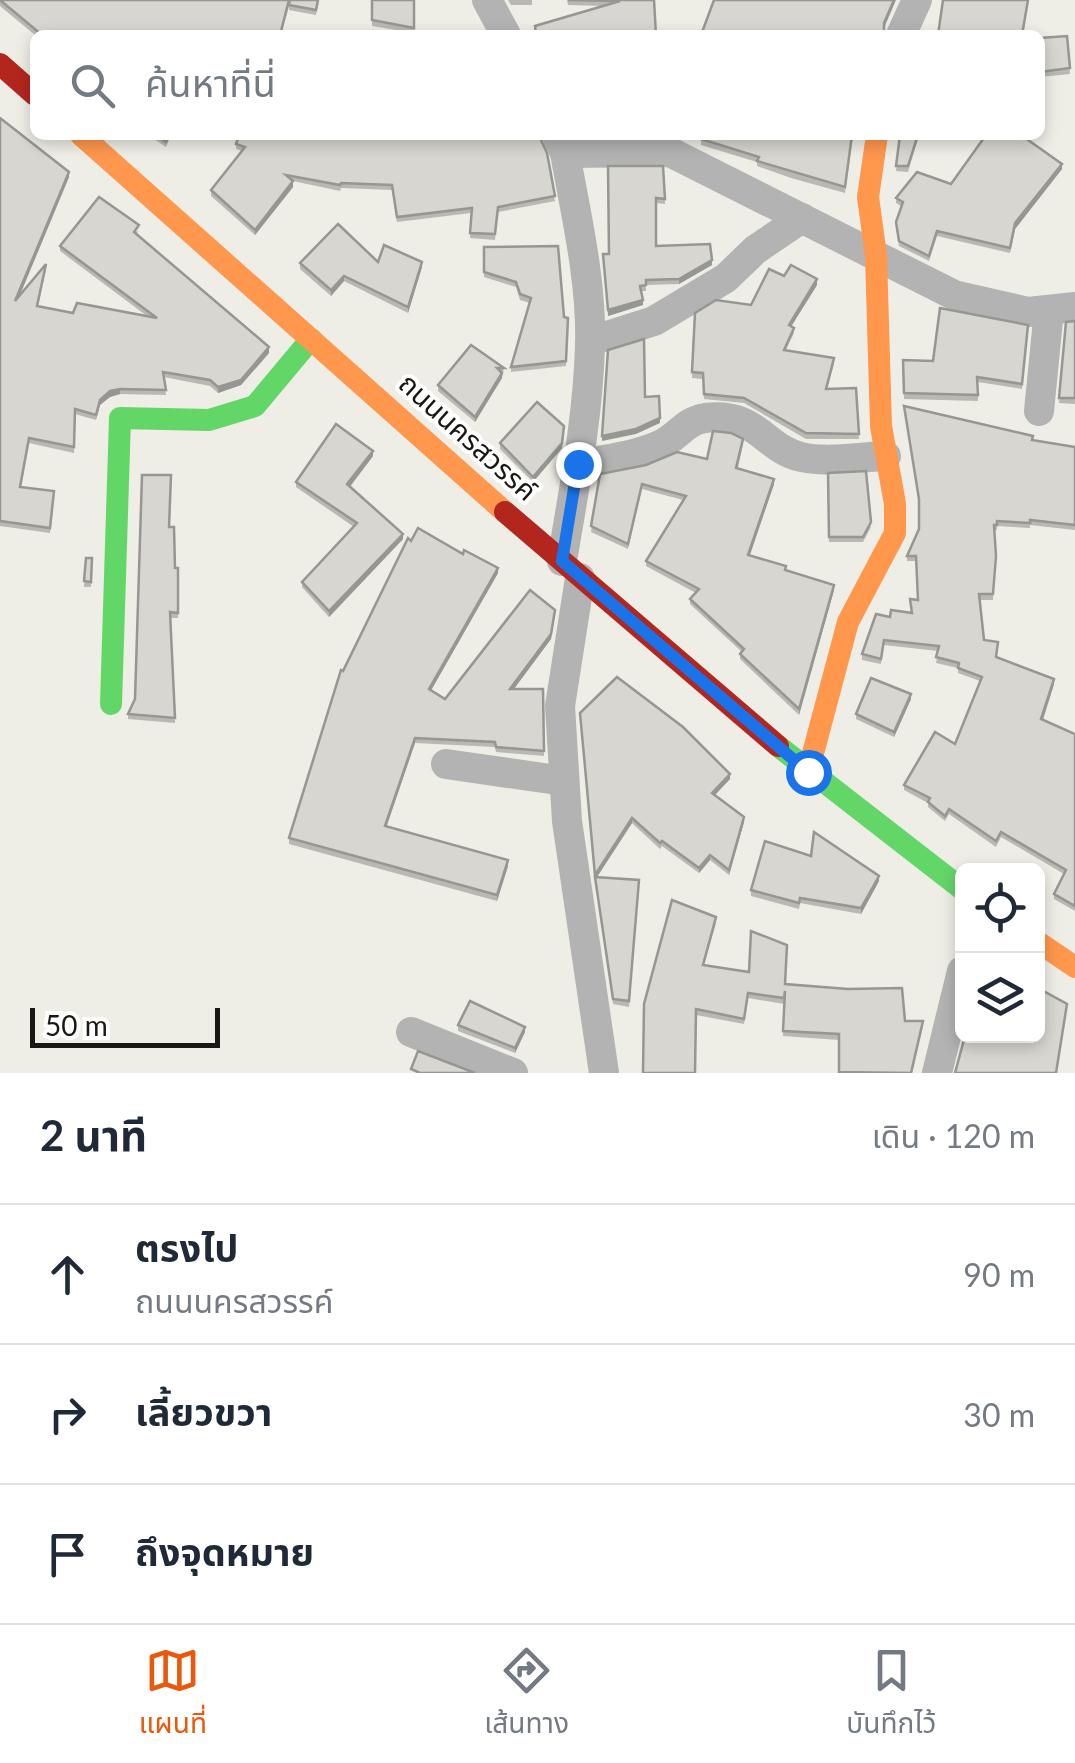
<!DOCTYPE html>
<html lang="th">
<meta charset="utf-8">
<style>
:root{--surface:#fff;--page:#f2f2f3;--text:#1f2937;--muted:#747a83;--line:#e0e1e3;--accent:#ea580c}
body{margin:0;font-family:Lato,"Noto Sans Thai",sans-serif;background:var(--page);color:var(--text)}
.controls{position:absolute;right:30px;bottom:30px;display:grid;overflow:hidden;border-radius:15px;box-shadow:0 5px 15px #0003}
.controls button{width:90px;height:90px;display:grid;place-items:center;padding:0;border:0;border-bottom:2px solid var(--line);background:var(--surface);color:var(--text);font:50px sans-serif}
.scale{position:absolute;left:30px;bottom:25px;width:190px;box-sizing:border-box;padding-left:10px;border:5px solid #191813;border-top:0;font-size:28px;line-height:35px;white-space:nowrap;color:#191813;-webkit-text-stroke:8px #fff;paint-order:stroke}
.stop{position:absolute;width:30px;height:30px;margin:-22px;border:8px solid #1a73e8;border-radius:50%;background:#fff}
.stop.end{background:#1a73e8;border-color:#fff;box-shadow:0 2px 10px #0008}
.list{margin:0;padding:0;list-style:none}
h2{display:flex;justify-content:space-between;align-items:center;height:130px;margin:0;padding:0 40px;font-size:42px}
h2 small{font-size:32px;font-weight:400;color:var(--muted)}
.list li{display:grid;grid-template-columns:65px 1fr auto;gap:30px;align-items:center;box-sizing:border-box;height:140px;padding:0 40px;border-top:2px solid var(--line)}
.list b{display:block;font-size:38px;white-space:nowrap}
.list p{margin:0;font-size:32px;white-space:nowrap;color:var(--muted)}
.list em{font-size:32px;font-style:normal;color:var(--muted)}
.icon{flex:none;width:55px;height:55px;fill:none;stroke:currentColor;stroke-width:2;stroke-linecap:round;stroke-linejoin:round}
.map{position:relative;flex:none;width:1075px;height:1073px;overflow:hidden}
.search{position:absolute;background:var(--surface);box-shadow:0 5px 15px #0003;left:30px;right:30px;top:30px;height:110px;display:flex;align-items:center;gap:25px;box-sizing:border-box;padding:0 35px;border-radius:15px;color:var(--muted);font-size:38px}
.sheet{height:550px;background:var(--surface)}
nav{display:flex;justify-content:space-around;align-items:center;box-sizing:border-box;height:140px;border-top:2px solid var(--line);background:var(--surface);font-size:28px;color:var(--muted)}
nav a{display:grid;justify-items:center;gap:5px}
nav .on{color:var(--accent)}
.map>svg:first-child{display:block}
</style>
<div class="map">
<svg width="1075" height="1073" viewBox="0 0 1075 1073">
<rect width="100%" height="100%" fill="#eeede6"/>
<g fill="none" stroke-linecap="round" stroke-linejoin="round">
<g stroke="#b3b3b4" stroke-width="30">
<path d="M487 0 506 35"/>
<path d="M901 35 917 0"/>
<path d="M558 138 565 153C576 215 592 282 590 345 588 418 574 489 562 561"/>
<path d="M565 153 670 152 954 295 1028 312 1075 307"/>
<path d="M591 341 654 321 726 278 755 250 802 218"/>
<path d="M1039 411 1049 310"/>
<path d="M578 465C605 459 636 456 660 445 678 437 685 421 705 418 758 412 763 448 801 457 827 463 860 457 886 456"/>
<path d="M580 578 560 706 567 821 604 1073"/>
<path d="M446 764 564 781"/>
<path d="M411 1032 513 1073"/>
<path d="M937 1073 962 971"/>
</g>
<g stroke="#63d668" stroke-width="22">
<path d="M111 704 120 418 209 420 255 406 311 339"/>
<path d="M778 746 962 889"/>
</g>
<g stroke="#ff974d" stroke-width="22">
<path d="M81 135 505 512"/>
<path d="M808 772 848 622 895 533V504L881 426 876 256 868 197 877 135"/>
<path d="M1038 942 1075 967"/>
</g>
<g stroke="#b3261e" stroke-width="22">
<path d="M0 64 35 95"/>
<path d="M505 512 778 746"/>
</g>
</g>
<g fill="#b9b8b3">
<path d="M0 0H319L316 15 289 10V6L281 35H35L0 6Z"/>
<path d="M372 0H414V33L372 26Z"/>
<path d="M508 0H532V5H511Z"/>
<path d="M567 0H654L656 35H535V26L603 6 568 5Z"/>
<path d="M1067 36 1070 74 1040 77V38Z"/>
<path d="M0 118 69 177 19 296 46 269 38 306 73 313 147 316 60 251V246L139 231 136 234 269 353 241 385 218 393 210 386 164 377 166 395 120 394 110 397 100 405 96 420 75 414 74 453 29 443 21 487 54 491 50 533 0 526Z"/>
<path d="M148 135H171L166 147Z"/>
<path d="M853 135 845 193 791 178 757 166V162L701 145V139Z"/>
<path d="M900 135H919L908 172 896 171Z"/>
<path d="M541 140 555 201 498 212 495 240 470 238 471 213 397 222 392 190 341 188 340 191 293 181V187L255 235 211 196V190L242 151 236 149V144Z"/>
<path d="M663 166 665 204 656 203V246L712 265 679 284 646 285V291H641L643 305 608 316 603 260 609 254Z"/>
<path d="M1062 169 1015 229 1010 253 937 236 929 261 899 246 896 227 901 206 896 203V198L951 184Z"/>
<path d="M484 247 564 317 568 318 566 366 511 372V367L530 303 520 300 516 287 484 277Z"/>
<path d="M378 262 422 267 408 313 344 281 331 296 300 269V263Z"/>
<path d="M784 276 817 285 791 326 794 333 786 350 834 364 827 389 856 388 859 439H806L744 403 704 399 703 379 692 378 695 313 751 305Z"/>
<path d="M1075 321V404L1059 403 1066 322Z"/>
<path d="M1028 325 1022 389 978 382V401L904 399 903 360 933 361Z"/>
<path d="M471 345 504 368 502 378 475 422 438 391V385Z"/>
<path d="M904 406 1032 440 1075 447V530L1030 525V528L997 526V530H994L993 600H980L984 640 996 658 1054 684 1043 720 1075 734V911L1054 899V894L1064 874 1001 837 996 847 949 814 945 821 928 807V803L904 790V785L955 744 980 681 958 673V668L936 663 938 651 884 645 881 664 862 660V654L890 617 911 613 918 600 916 561H907V556L919 529V504Z"/>
<path d="M564 431 562 448 533 482 500 449V443Z"/>
<path d="M743 444 738 468 774 484 750 555 834 590 799 715 740 659V654L742 652 690 604V599L696 593 646 566V561L683 500 642 489 628 549 591 532 600 474 707 459Z"/>
<path d="M373 456 350 487 403 539 329 617 302 587V582L354 527 296 487V482Z"/>
<path d="M828 473 871 527 863 542H829Z"/>
<path d="M169 527 175 568H178V618H170L175 723 128 719V714L135 699Z"/>
<path d="M411 541 498 573 431 690 445 699 555 615 551 639 514 689H543L544 756 496 752 495 747 415 743 386 826 508 866 497 901 289 844V838L343 671Z"/>
<path d="M86 558H92L91 587H84Z"/>
<path d="M911 699 894 737 856 719V714Z"/>
<path d="M580 713 730 779 715 795 744 822 729 875 710 860 699 873 662 846 660 849 632 823 597 877 639 880 629 1007 613 1004 595 880Z"/>
<path d="M811 856 879 881 861 914 800 903 799 909 751 896V890Z"/>
<path d="M672 900 716 923 704 965 785 984 923 1026 912 1073H839V1040L783 1036 784 1000V1004L748 998 744 1024 696 1015Z"/>
<path d="M458 1025 525 1032 515 1053 458 1031Z"/>
</g>
<g fill="#969692">
<path d="M894 0H896L884 28V23Z"/>
<path d="M1062 164V169L1015 229 1010 253 1015 223Z"/>
<path d="M69 172V177L15 307V301Z"/>
<path d="M293 181V187L255 235V230Z"/>
<path d="M712 260V265L679 284V279Z"/>
<path d="M422 262V267L408 313V307Z"/>
<path d="M344 276V281L331 296V290Z"/>
<path d="M817 279V285L789 330V325Z"/>
<path d="M643 300V305L608 316V310Z"/>
<path d="M269 347V353L241 385 218 393V387Z"/>
<path d="M502 373V378L475 422V417Z"/>
<path d="M120 389V394L110 397 100 405 96 420 100 400 110 391Z"/>
<path d="M660 418V423L636 434 602 441V436Z"/>
<path d="M564 431 562 448 533 482V477Z"/>
<path d="M373 451V456L347 490V484Z"/>
<path d="M774 479V484L748 560V555Z"/>
<path d="M403 534V539L329 617V611Z"/>
<path d="M498 568V573L429 694V689Z"/>
<path d="M834 585V590L799 715V709Z"/>
<path d="M555 610 551 639 510 694V689Z"/>
<path d="M1054 679V684L1041 725V719Z"/>
<path d="M911 694V699L894 737V732Z"/>
<path d="M415 738V743L385 831V826Z"/>
<path d="M730 774V779L712 798V793Z"/>
<path d="M744 817V822L729 875V870Z"/>
<path d="M632 818V823L595 880V875Z"/>
<path d="M710 855V860L699 873V868Z"/>
<path d="M508 860V866L497 901V895Z"/>
<path d="M879 876V881L861 914V908Z"/>
<path d="M525 1027V1032L515 1053V1048Z"/>
</g>
<g fill="#d7d6d0" stroke="#969692" stroke-width="2.5">
<path d="M0 0H289L280 35H42Z"/>
<path d="M290 0H318L316 10 289 5Z"/>
<path d="M372 0H414V28L372 20Z"/>
<path d="M568 0H654L656 35H536L535 26 620 1Z"/>
<path d="M714 0H894L884 23V35H701Z"/>
<path d="M943 0H1028L1022 35H938Z"/>
<path d="M1067 36 1070 68 1040 72V38Z"/>
<path d="M0 118 69 172 15 301 46 264 37 306 73 313 77 303 157 318 60 246 99 197 139 225 134 232 269 347 241 380 218 387 210 380 163 372 166 390 120 389 110 391 100 400 96 415 75 409 74 447 29 438 20 487 54 491 50 528 0 521Z"/>
<path d="M156 135H169L166 142Z"/>
<path d="M239 135H541V140L547 153 555 196 498 207 495 234 470 233 472 208 397 217 392 185 341 183 340 185 286 175 293 181 255 230 211 190 245 147 236 144Z"/>
<path d="M702 135H852L845 187 757 161 759 157 701 139Z"/>
<path d="M900 135H918L908 166H896Z"/>
<path d="M986 135H1021L1062 164 1015 223 1010 248 937 231 929 256 899 241 896 222 903 202 896 198 917 172 951 184Z"/>
<path d="M608 166H663L665 199 656 198V246L710 244 712 260 679 279 646 280V285L640 286 643 300 608 310 603 254H609Z"/>
<path d="M338 224 378 262 384 245 422 262 408 307 344 276 331 290 300 263Z"/>
<path d="M558 246 564 317 568 318 566 361 511 367 531 298 520 294 516 282 484 272V247Z"/>
<path d="M791 265 817 279 789 325 794 328 784 350 834 358 826 389 856 388 859 434 806 433 744 398 704 394 703 373 692 372 695 313 716 300 751 305 769 269 784 276Z"/>
<path d="M940 308 1028 325 1022 384 977 377 978 395 904 393 903 360 933 361Z"/>
<path d="M1075 321V398H1059L1066 322Z"/>
<path d="M644 339 645 397 659 396 660 418 636 429 602 436 608 350Z"/>
<path d="M471 345 504 368H497L502 373 475 417 438 385Z"/>
<path d="M537 402 564 426 562 443 533 477 500 443Z"/>
<path d="M904 406 1033 436 1032 440 1075 447V525L1030 520V523L997 521V525H994L996 556 993 594H979L984 640 998 642 996 657 1054 679 1041 719 1075 734V906L1054 894 1066 870 1001 832 996 841 949 809 945 816 928 802 930 798 904 785 935 732 955 744 982 677 958 668 959 663 936 657 939 646 884 640 881 659 862 654 876 614 890 617 891 610 912 613 910 599 918 600 916 556H907L919 529V499Z"/>
<path d="M336 424 373 451 347 484 403 534 329 611 302 582 357 523 296 482Z"/>
<path d="M713 431 731 433 743 439 736 468 774 479 748 555 786 566 785 570 834 585 799 709 740 654 744 649 690 599 699 589 646 561 686 496 642 484 628 544 591 526 600 474 646 465 677 452 707 459Z"/>
<path d="M866 471 871 522 863 537H829L828 473Z"/>
<path d="M142 475H171L169 527H174L175 568H178V613L170 612 175 718 128 714 135 699Z"/>
<path d="M418 528 463 554 464 550 498 568 429 689 445 699 530 590 555 610 551 634 510 689H543L544 751 496 747 495 742 415 738 385 826 508 860 497 895 289 838 341 670 343 671 408 538 411 541Z"/>
<path d="M86 558H92L91 582 84 581Z"/>
<path d="M617 677 683 727 730 774 712 793 744 817 729 870 710 855 699 868 662 841 660 843 632 818 595 875 580 713Z"/>
<path d="M871 678 911 694 894 732 856 714Z"/>
<path d="M814 832 879 876 861 908 800 898 799 903 751 890 765 841 811 856Z"/>
<path d="M595 877 639 880 629 1001 613 999Z"/>
<path d="M672 900 716 917 703 965 749 972 751 931 787 945 785 984 848 989 902 988 905 1021H923L911 1073 839 1072V1034L783 1031 785 991 784 998 748 993 744 1019 696 1009 695 1073H643L644 1004Z"/>
<path d="M1038 988 1067 1004 1056 1073H955L965 1036H1038Z"/>
<path d="M470 1001 525 1027 515 1048 458 1025Z"/>
<path d="M418 1051 475 1073H420L411 1069Z"/>
</g>
<g fill="none" stroke-linecap="round" stroke-linejoin="round">
<path stroke="#1a73e8" stroke-width="12" d="M578 464 562 561 808 772"/>
</g>
<g text-anchor="middle" stroke-width="8" stroke-linejoin="round" paint-order="stroke">
<g font-size="28" fill="#191813" stroke="#fff">
<text transform="translate(468 437) rotate(42)" y="10">ถนนนครสวรรค์</text>
</g>
</g>
</svg>
<div class="controls">
<button><svg class="icon" aria-label="locate" viewBox="0 0 24 24"><circle cx="12" cy="12" r="6"/><path d="M12 2v4M12 18v4M2 12h4M18 12h4"/></svg></button>
<button><svg class="icon" aria-label="layers" viewBox="0 0 24 24"><path d="M12 4l9 5-9 5-9-5zM3 14l9 5 9-5"/></svg></button>
</div>
<div class="scale">50 m</div>
<div class="stop" style="left:808px;top:772px"></div>
<div class="stop end" style="left:578px;top:464px"></div>
<div class="search"><svg class="icon" aria-label="search" viewBox="0 0 24 24"><circle cx="10" cy="10" r="6"/><path d="M15 15l6 6"/></svg>ค้นหาที่นี่</div>
</div>
<section class="sheet">
<h2>2 นาที<small>เดิน · 120 m</small></h2>
<ul class="list">
<li><svg class="icon" aria-label="ahead" viewBox="0 0 24 24"><path d="M12 20V5M6 11l6-6 6 6"/></svg><div><b>ตรงไป</b><p>ถนนนครสวรรค์</p></div><em>90 m</em></li>
<li><svg class="icon" aria-label="right" viewBox="0 0 24 24"><path d="M7 20v-9h11M14 6l5 5-5 5"/></svg><div><b>เลี้ยวขวา</b></div><em>30 m</em></li>
<li><svg class="icon" aria-label="arrive" viewBox="0 0 24 24"><path d="M6 21V4h12l-3 4 3 4H6"/></svg><div><b>ถึงจุดหมาย</b></div></li>
</ul>
</section>
<nav>
<a class="on"><svg class="icon" aria-label="map" viewBox="0 0 24 24"><path d="M3 6l6-2 6 2 6-2v14l-6 2-6-2-6 2zM9 4v14M15 6v14"/></svg>แผนที่</a>
<a><svg class="icon" aria-label="directions" viewBox="0 0 24 24"><path d="M12 3l9 9-9 9-9-9zM9 14v-3h6M13 9l2 2-2 2"/></svg>เส้นทาง</a>
<a><svg class="icon" aria-label="saved" viewBox="0 0 24 24"><path d="M7 4h10v16l-5-4-5 4z"/></svg>บันทึกไว้</a>
</nav>
